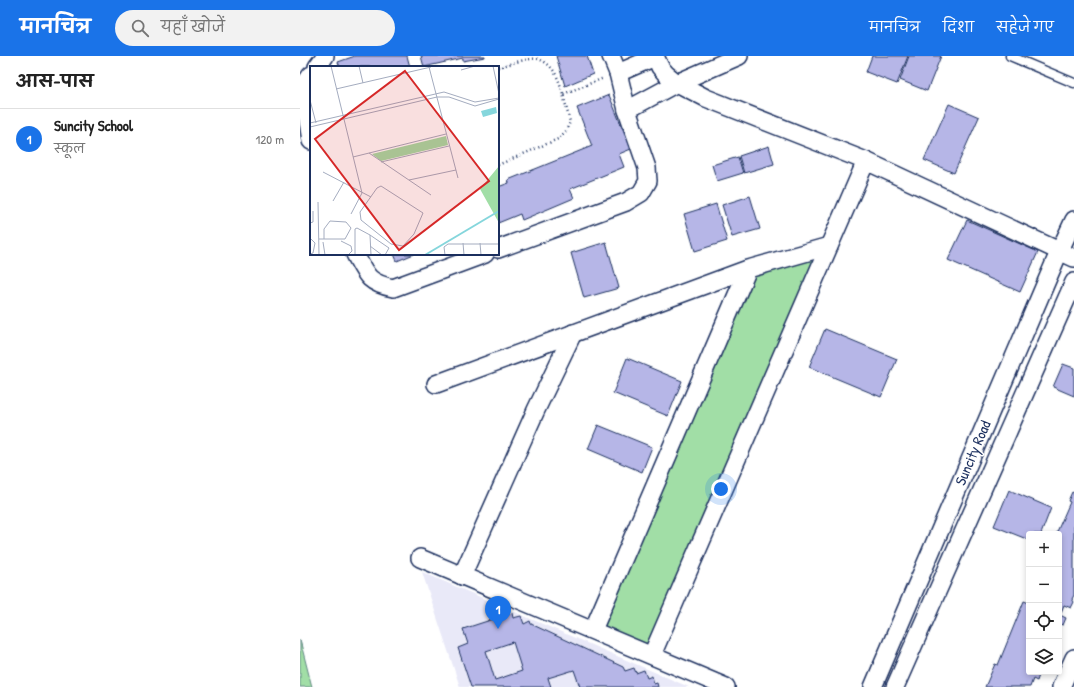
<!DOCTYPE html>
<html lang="hi">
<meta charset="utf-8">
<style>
:root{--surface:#fff;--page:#f2f2f2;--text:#222;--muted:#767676;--line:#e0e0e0;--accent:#1a73e8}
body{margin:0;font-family:"Patrick Hand","Playpen Sans Deva",sans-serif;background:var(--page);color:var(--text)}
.controls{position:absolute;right:12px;bottom:12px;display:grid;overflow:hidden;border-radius:4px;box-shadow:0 2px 6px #0003}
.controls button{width:36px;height:36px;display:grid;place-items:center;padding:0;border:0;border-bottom:1px solid var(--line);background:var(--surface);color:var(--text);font:20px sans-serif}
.you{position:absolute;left:421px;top:433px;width:14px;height:14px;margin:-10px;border:3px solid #fff;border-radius:50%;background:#1a73e8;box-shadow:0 0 0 6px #1a73e833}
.badge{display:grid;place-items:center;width:26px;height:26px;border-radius:50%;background:var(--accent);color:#fff;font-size:13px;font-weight:700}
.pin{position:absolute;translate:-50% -33px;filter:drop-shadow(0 1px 2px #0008)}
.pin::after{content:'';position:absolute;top:21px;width:14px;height:12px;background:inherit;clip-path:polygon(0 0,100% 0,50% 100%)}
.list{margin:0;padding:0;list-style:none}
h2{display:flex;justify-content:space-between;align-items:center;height:52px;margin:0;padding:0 16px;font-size:17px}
h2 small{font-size:13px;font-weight:400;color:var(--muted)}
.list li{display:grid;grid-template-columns:26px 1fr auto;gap:12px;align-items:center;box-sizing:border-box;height:60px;padding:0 16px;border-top:1px solid var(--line)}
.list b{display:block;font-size:15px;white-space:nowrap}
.list p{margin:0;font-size:13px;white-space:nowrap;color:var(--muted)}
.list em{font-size:13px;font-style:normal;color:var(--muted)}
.icon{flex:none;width:22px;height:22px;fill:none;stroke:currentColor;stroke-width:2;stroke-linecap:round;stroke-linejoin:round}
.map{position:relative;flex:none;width:774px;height:631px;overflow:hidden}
header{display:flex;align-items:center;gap:24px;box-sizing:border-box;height:56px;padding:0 20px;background:var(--accent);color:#fff}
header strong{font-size:19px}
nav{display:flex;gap:22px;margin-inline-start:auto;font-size:14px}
.search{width:280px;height:36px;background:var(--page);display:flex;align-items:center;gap:10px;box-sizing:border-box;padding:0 14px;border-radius:22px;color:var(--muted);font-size:15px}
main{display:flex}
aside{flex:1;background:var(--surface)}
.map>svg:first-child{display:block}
</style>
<header>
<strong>मानचित्र</strong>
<div class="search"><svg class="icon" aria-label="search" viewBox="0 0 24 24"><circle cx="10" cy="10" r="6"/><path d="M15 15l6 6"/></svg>यहाँ खोजें</div>
<nav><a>मानचित्र</a><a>दिशा</a><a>सहेजे गए</a></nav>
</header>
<main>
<aside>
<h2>आस-पास<small></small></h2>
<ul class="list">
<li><span class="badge">1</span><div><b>Suncity School</b><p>स्कूल</p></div><em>120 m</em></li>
</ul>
</aside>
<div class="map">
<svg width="774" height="631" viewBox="0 0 774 631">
<rect width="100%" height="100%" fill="#fff"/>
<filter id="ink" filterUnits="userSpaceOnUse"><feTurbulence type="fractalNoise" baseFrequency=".025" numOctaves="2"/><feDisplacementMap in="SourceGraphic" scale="8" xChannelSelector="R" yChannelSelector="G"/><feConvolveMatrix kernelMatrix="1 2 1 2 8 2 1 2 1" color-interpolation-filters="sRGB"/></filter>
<g filter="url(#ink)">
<path fill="#e9e9f8" d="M122 516 389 631H160Z"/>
<g fill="#a1dea6" stroke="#5e8682">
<path d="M516 201 349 591 300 570 452 220Z"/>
<path d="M0 584 12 631H0Z"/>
</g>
<g fill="#b6b6e7" stroke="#1b2f5e" fill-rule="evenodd">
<path d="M55 0H107L110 11H40L38 6Z"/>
<path d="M121 0H185V1L163 5V2L124 11Z"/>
<path d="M256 0H287L293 18 265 30Z"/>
<path d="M572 0H608L597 28 566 16Z"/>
<path d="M609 0H641L627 35 600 24Z"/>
<path d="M309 39 331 93 319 98 324 111 270 133 274 142 222 164 220 158 198 167V131L209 127 208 124 292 90 277 52Z"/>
<path d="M649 48 679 61 654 117 624 104Z"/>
<path d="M469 90 474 108 444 117 439 100Z"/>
<path d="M438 101 443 117 417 125 412 109Z"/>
<path d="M450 140 460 173 432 181 422 149Z"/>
<path d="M416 148 427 185 395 195 384 158Z"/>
<path d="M667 164 738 196 720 236 648 204Z"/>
<path d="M306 186 319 232 284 242 271 197Z"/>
<path d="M94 198H114L97 205Z"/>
<path d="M525 273 597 303 581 341 509 311Z"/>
<path d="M327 302 382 325 368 360 313 337Z"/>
<path d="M763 308 774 312V340L753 331Z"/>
<path d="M298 369 352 391 342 416 288 393Z"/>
<path d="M709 434 751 452 741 478H729V484L694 470Z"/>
<path d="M772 436 774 437V539L772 543 774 546 771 552 764 549 760 559 766 562 763 569 759 568V478H756L770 446 768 445Z"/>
<path d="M724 545 729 547V616H740L737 625 733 623 730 631H685L695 608 698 609Z"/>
<path d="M212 557 213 562 221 560 224 568 230 565 231 568 323 611 325 615 334 612 336 617 344 614 347 622 352 620 354 628 357 627 358 631H280L274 614 248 622 251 631H171L158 592 168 588 163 573ZM213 586 222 615 195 624 186 595Z"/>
</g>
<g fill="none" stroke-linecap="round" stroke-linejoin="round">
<g stroke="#1b2f5e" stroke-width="11">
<path id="service" d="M710 0 774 27"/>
</g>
<g stroke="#1b2f5e" stroke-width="20">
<g id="minor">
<path d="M355 0 360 11 366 18 377 27 406 42 566 105 774 202"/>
<path d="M17 11 25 0"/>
<path d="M318 17 355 1"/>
<path d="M11 19 3 31 11 85"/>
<path d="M327 54 377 27 439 0"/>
<path d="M198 193 326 146 341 137 348 125 347 112 327 54 318 17 311 0"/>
<path d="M55 198C66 219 68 227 93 232L185 198"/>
<path d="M136 328 448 213 529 190"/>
<path d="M120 502 426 631"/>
<path d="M162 520 236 354 273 277"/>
<path d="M293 574 448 213"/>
<path d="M352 599 566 105"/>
<path d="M573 631 759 196 774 164"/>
<path d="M595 631 774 226"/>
<path d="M761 631 774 602"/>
</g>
</g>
<g stroke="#1b2f5e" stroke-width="2.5" stroke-dasharray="1 3" stroke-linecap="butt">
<path d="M198 11C208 9 229 1 238 3 254 8 259 24 263 38"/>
<path d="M198 109 258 83 266 75 270 66 263 38 304 22"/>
</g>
<use href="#service" stroke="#fff" stroke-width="8"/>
<use href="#minor" stroke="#fff" stroke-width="17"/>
</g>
</g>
<g text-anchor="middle" stroke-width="3" stroke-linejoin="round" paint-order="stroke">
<g font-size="15" fill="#1b2f5e" stroke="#fff">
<text transform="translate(673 397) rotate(-67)" y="5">Suncity Road</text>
</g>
</g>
<g transform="translate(10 10)">
<rect width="189" height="189" fill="#fff"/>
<path d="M136 70 138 79 71 95 62 88ZM189 100V157L170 123Z" fill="#a1dea6"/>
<path d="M186 41 187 47 173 51 171 45Z" fill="#85d6dc"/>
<path fill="none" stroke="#85d6dc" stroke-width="2" d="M115 189 189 145"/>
<path fill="none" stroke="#a4acbf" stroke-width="1" d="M21 0 52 127 41 148M49 0 53 17M183 0 189 28M119 1 148 112M151 4 165 0M26 23 121 1M0 34 6 57M0 57 134 26 165 36 189 32M0 61 127 31H139L165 40 189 33M59 87 121 129M43 91 136 68M71 96 139 80M13 106 61 131M99 114 146 104M71 120 113 147 104 168 93 180 81 178 51 154 50 146 67 122ZM23 135 34 116M8 136 9 189M0 157 3 156V145M60 169 79 182 75 189M0 172 5 177 3 187 0 188M9 173H35L41 162 36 156 20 155 14 163V173M31 175 41 180 42 185 38 189M13 176 15 189M153 177 154 189M170 177 171 189M60 180 72 189M45 189V163L47 162 60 169 61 189M135 189 134 181 138 178H189"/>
<path fill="#d62828" fill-opacity="0.15" stroke="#d62828" stroke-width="2" d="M95 5 179 115 89 184 5 73Z"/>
<rect width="189" height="189" fill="none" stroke="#1b2f5e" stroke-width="2"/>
</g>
</svg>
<div class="controls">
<button>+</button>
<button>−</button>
<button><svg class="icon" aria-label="locate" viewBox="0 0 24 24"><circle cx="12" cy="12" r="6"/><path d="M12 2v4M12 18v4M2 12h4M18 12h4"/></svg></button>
<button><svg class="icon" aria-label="layers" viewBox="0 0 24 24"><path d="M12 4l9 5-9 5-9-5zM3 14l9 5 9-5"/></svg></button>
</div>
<div class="you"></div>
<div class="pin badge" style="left:198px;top:573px">1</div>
</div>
</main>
